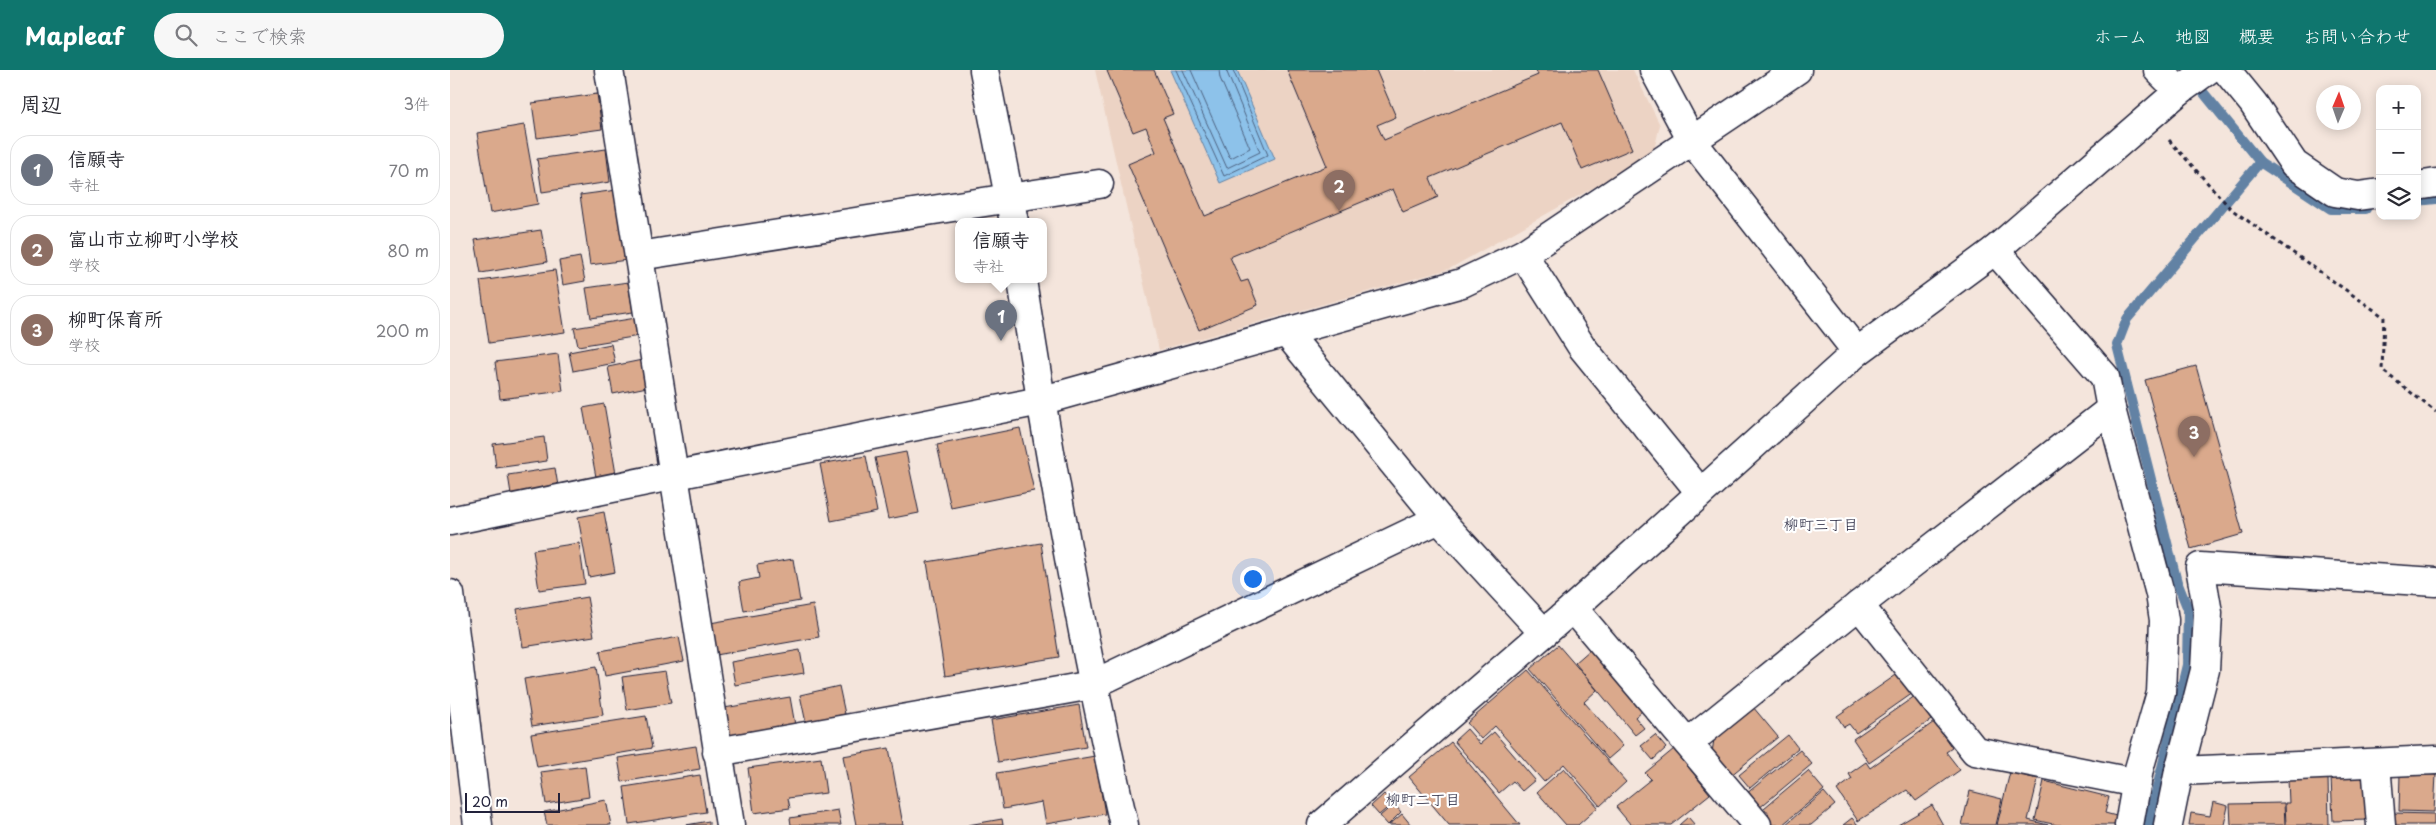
<!DOCTYPE html>
<html lang="ja">
<meta charset="utf-8">
<style>
:root{--surface:#fff;--page:#f7f7f7;--text:#2b2b33;--muted:#7c7c81;--line:#e1e1e2;--accent:#0f766e}
body{margin:0;font-family:"Playpen Sans","Klee One",sans-serif;background:var(--page);color:var(--text)}
.controls{position:absolute;right:15px;top:15px;display:grid;overflow:hidden;border-radius:10px;box-shadow:0 2px 12px #0003}
.controls button{width:45px;height:45px;display:grid;place-items:center;padding:0;border:0;border-bottom:1px solid var(--line);background:var(--surface);color:var(--text);font:25px sans-serif}
.compass{position:absolute;left:1866px;top:15px;width:45px;height:45px;border-radius:50%;background:var(--surface);box-shadow:0 2px 12px #0003;rotate:2deg}
.scale{position:absolute;left:15px;bottom:12px;width:95px;box-sizing:border-box;padding-left:5px;border:2px solid #22223b;border-top:0;font-size:14px;line-height:18px;white-space:nowrap;color:#22223b;-webkit-text-stroke:4px #fff;paint-order:stroke}
.you{position:absolute;left:802px;top:508px;width:18px;height:18px;margin:-12px;border:4px solid #fff;border-radius:50%;background:#1a73e8;box-shadow:0 0 0 8px #1a73e833}
.badge{display:grid;place-items:center;width:32px;height:32px;border-radius:50%;background:var(--accent);color:#fff;font-size:16px;font-weight:700}
.pin{position:absolute;translate:-50% -41px;filter:drop-shadow(0 1px 2px #0008)}
.pin::after{content:'';position:absolute;top:26px;width:18px;height:15px;background:inherit;clip-path:polygon(0 0,100% 0,50% 100%)}
.popup{position:absolute;left:505px;top:148px;width:92px;height:65px;box-sizing:border-box;display:grid;place-content:center;border-radius:10px;background:var(--surface);filter:drop-shadow(0 1px 4px #0005);font-size:16px;white-space:nowrap;color:var(--muted)}
.popup b{font-size:19px;color:var(--text)}
.popup::after{content:'';position:absolute;left:50%;top:100%;margin-left:-10px;border:10px solid transparent;border-top-color:var(--surface)}
.list{margin:0;padding:0;list-style:none}
h2{display:flex;justify-content:space-between;align-items:center;height:65px;margin:0;padding:0 20px;font-size:21px}
h2 small{font-size:16px;font-weight:400;color:var(--muted)}
.list li{display:grid;grid-template-columns:32px 1fr auto;gap:15px;align-items:center;box-sizing:border-box;height:70px;margin:0 10px 10px;padding:0 10px;border:1px solid var(--line);border-radius:20px}
.list b{display:block;font-size:19px;white-space:nowrap}
.list p{margin:0;font-size:16px;white-space:nowrap;color:var(--muted)}
.list em{font-size:16px;font-style:normal;color:var(--muted)}
.icon{flex:none;width:28px;height:28px;fill:none;stroke:currentColor;stroke-width:2;stroke-linecap:round;stroke-linejoin:round}
.map{position:relative;flex:none;width:1986px;height:755px;overflow:hidden}
header{display:flex;align-items:center;gap:30px;box-sizing:border-box;height:70px;padding:0 25px;background:var(--accent);color:#fff}
header strong{font-size:24px}
nav{display:flex;gap:28px;margin-inline-start:auto;font-size:18px}
.search{width:350px;height:45px;background:var(--page);display:flex;align-items:center;gap:12px;box-sizing:border-box;padding:0 18px;border-radius:28px;color:var(--muted);font-size:19px}
main{display:flex}
aside{flex:1;background:var(--surface)}
.map>svg:first-child{display:block}
</style>
<header>
<strong>Mapleaf</strong>
<div class="search"><svg class="icon" aria-label="search" viewBox="0 0 24 24"><circle cx="10" cy="10" r="6"/><path d="M15 15l6 6"/></svg>ここで検索</div>
<nav><a>ホーム</a><a>地図</a><a>概要</a><a>お問い合わせ</a></nav>
</header>
<main>
<aside>
<h2>周辺<small>3件</small></h2>
<ul class="list">
<li><span class="badge" style="background:#6b7280">1</span><div><b>信願寺</b><p>寺社</p></div><em>70 m</em></li>
<li><span class="badge" style="background:#8d6e63">2</span><div><b>富山市立柳町小学校</b><p>学校</p></div><em>80 m</em></li>
<li><span class="badge" style="background:#8d6e63">3</span><div><b>柳町保育所</b><p>学校</p></div><em>200 m</em></li>
</ul>
</aside>
<div class="map">
<svg width="1986" height="755" viewBox="0 0 1986 755">
<rect width="100%" height="100%" fill="#f4e5dc"/>
<filter id="ink" filterUnits="userSpaceOnUse"><feTurbulence type="fractalNoise" baseFrequency=".02" numOctaves="2"/><feDisplacementMap in="SourceGraphic" scale="10" xChannelSelector="R" yChannelSelector="G"/><feConvolveMatrix kernelMatrix="1 2 1 2 8 2 1 2 1" color-interpolation-filters="sRGB"/></filter>
<g filter="url(#ink)">
<path fill="#ecd3c4" d="M645 0H1183L1210 55 1203 84 999 199 709 280Z"/>
<path fill="#8dc2ea" stroke="#6282a4" d="M720 0H787L825 89 770 113Z"/>
<g fill="none" stroke-linecap="round" stroke-linejoin="round">
<g stroke="#4d6281" stroke-width="1">
<path d="M726 0 774 106 818 85 783 0"/>
<path d="M733 0 777 98 810 82 776 0"/>
<path d="M741 0 779 86 781 88 800 78 770 8 769 0"/>
</g>
<g stroke="#6282a4" stroke-width="10">
<path d="M1744 11 1810 92 1881 139H1916"/>
<path d="M1967 131 1986 129"/>
<path d="M1698 755 1737 595 1738 539 1727 512 1667 275 1677 249 1810 92"/>
</g>
</g>
<g fill="#daa98c" stroke="#22223b">
<path d="M659 0H704L723 44 713 48 755 146 877 96 837 0H926L946 47 927 55 934 70 1088 5 1086 0H1148L1182 79 1132 100 1112 52 980 108 988 127 953 142 943 119 780 187 791 212 798 210 808 235 749 260 678 94 706 82 696 57 683 62 657 1Z"/>
<path d="M147 24 152 59 87 68 82 33Z"/>
<path d="M74 55 88 134 40 143 27 63Z"/>
<path d="M156 79 160 112 92 122 87 89Z"/>
<path d="M167 120 177 190 140 195 130 125Z"/>
<path d="M91 160 97 192 31 203 25 170Z"/>
<path d="M130 187 135 211 113 215 109 191Z"/>
<path d="M105 200 115 262 39 273 30 211Z"/>
<path d="M178 212 183 242 141 248 136 218Z"/>
<path d="M186 248 189 266 128 276 124 258Z"/>
<path d="M161 274 165 293 123 301 119 282Z"/>
<path d="M108 284 113 321 50 329 45 292Z"/>
<path d="M192 290 197 317 163 324 158 297Z"/>
<path d="M1746 296 1793 464 1741 479 1695 310Z"/>
<path d="M154 334 166 404 146 407 133 338Z"/>
<path d="M570 358 584 421 501 438 487 375Z"/>
<path d="M94 367 97 391 46 398 43 374Z"/>
<path d="M456 382 469 443 438 449 425 388Z"/>
<path d="M416 386 427 442 381 451 370 394Z"/>
<path d="M105 398 108 416 61 424 58 405Z"/>
<path d="M154 442 165 502 139 507 128 447Z"/>
<path d="M129 473 135 514 89 520 83 480Z"/>
<path d="M591 473 609 587 495 606 477 492Z"/>
<path d="M343 489 350 531 294 541 289 512 309 508 307 495Z"/>
<path d="M137 527 144 566 73 577 67 539Z"/>
<path d="M363 535 369 567 266 585 260 553Z"/>
<path d="M229 567 234 591 155 606 150 581Z"/>
<path d="M1108 575 1147 620 1134 632 1173 676 1158 689 1080 599Z"/>
<path d="M1141 579 1192 641 1185 647 1194 658 1185 665 1125 593Z"/>
<path d="M350 580 354 603 285 615 281 592Z"/>
<path d="M146 597 153 645 82 656 74 609Z"/>
<path d="M1078 600 1176 712 1150 736 1114 694 1094 712 1045 656 1031 669 1017 653Z"/>
<path d="M215 601 221 633 177 640 172 607Z"/>
<path d="M1449 603 1463 623 1406 663 1399 654 1394 657 1387 646Z"/>
<path d="M389 616 395 644 356 653 350 625Z"/>
<path d="M1465 626 1481 650 1419 693 1403 669Z"/>
<path d="M340 627 345 655 278 666 274 638Z"/>
<path d="M629 635 636 677 548 692 541 650Z"/>
<path d="M1303 637 1328 667 1280 706 1262 683 1264 669Z"/>
<path d="M196 646 202 678 87 697 81 664Z"/>
<path d="M1484 652 1502 678 1496 682 1510 700 1466 731 1457 720 1408 751 1387 720 1402 709 1399 704 1416 692 1420 698Z"/>
<path d="M1017 659 1030 674 1044 662 1085 710 1072 721 1063 711 1049 723 1004 671Z"/>
<path d="M1205 665 1216 678 1203 690 1191 676Z"/>
<path d="M1338 665 1348 678 1300 718 1289 705Z"/>
<path d="M1001 672 1070 755H999L959 707Z"/>
<path d="M246 676 250 699 172 712 168 688Z"/>
<path d="M439 678 453 755H406L393 686Z"/>
<path d="M1224 679 1260 724 1221 755H1181L1166 737 1201 709 1195 703Z"/>
<path d="M1350 680 1362 694 1308 739 1296 724Z"/>
<path d="M645 686 655 744 596 754 592 732 553 739 547 703Z"/>
<path d="M371 688 376 723 338 728 340 738 304 743 298 698Z"/>
<path d="M135 696 139 727 96 734 91 702Z"/>
<path d="M1114 698 1148 737 1128 755H1116L1087 722Z"/>
<path d="M1358 701 1374 720 1332 755H1322L1315 747 1319 744 1314 738Z"/>
<path d="M1560 702 1588 709 1578 750 1598 755H1547Z"/>
<path d="M1950 704 1986 705 1984 742 1949 741Z"/>
<path d="M250 705 256 742 179 754 174 717Z"/>
<path d="M1910 707 1918 714 1919 750 1883 751 1881 708Z"/>
<path d="M1838 709H1878L1879 755H1836L1835 733H1839Z"/>
<path d="M1594 711 1659 727 1655 743 1670 747 1668 755H1607L1585 750Z"/>
<path d="M1520 721 1552 729 1546 755H1512Z"/>
<path d="M1374 722 1385 735 1361 755H1335Z"/>
<path d="M934 724 943 733 929 745 921 736Z"/>
<path d="M156 730 161 755H97L94 742Z"/>
<path d="M1763 732 1778 736 1774 755H1739L1741 743 1760 746Z"/>
<path d="M1834 733 1835 755H1781L1780 734Z"/>
<path d="M944 734 951 742 938 755 930 746Z"/>
<path d="M1482 735 1493 755H1448Z"/>
<path d="M388 740 391 755H341L340 748Z"/>
<path d="M1941 743 1984 744V755H1941Z"/>
<path d="M952 744 961 755H939Z"/>
<path d="M1238 747 1245 755H1229Z"/>
<path d="M1402 748 1408 755H1393Z"/>
<path d="M552 749 553 755H518Z"/>
<path d="M259 751V755H236Z"/>
</g>
<g fill="none" stroke-linecap="round" stroke-linejoin="round">
<g stroke="#22223b" stroke-width="31">
<g id="minor">
<path d="M159 0 280 755"/>
<path d="M534 0 564 152"/>
<path d="M1204 0 1242 71 1407 282"/>
<path d="M1708 0 1729 21"/>
<path d="M1776 0 1803 33 1844 94 1885 122 1908 126 1930 123"/>
<path d="M1967 116 1986 113"/>
<path d="M1545 180 1655 307 1661 339 1710 524 1714 550 1711 623 1689 699 1679 755"/>
<path d="M1073 184 1132 277 1250 422"/>
<path d="M189 186 649 114"/>
<path d="M572 210C600 393 633 575 674 755"/>
<path d="M836 262 989 449 1094 563"/>
<path d="M0 451 590 331 1012 213 1073 184 1347 0"/>
<path d="M1409 535 1525 681 1687 713"/>
<path d="M1123 538 1307 755"/>
<path d="M1238 673 1409 535 1661 339"/>
<path d="M267 682 642 615 989 449"/>
<path d="M1926 694 1931 755"/>
<path d="M1729 701 1986 690"/>
<path d="M872 755 1123 538 1407 282 1545 180 1729 21 1758 0"/>
<path d="M1718 755 1729 701 1755 600 1758 543 1750 497 1986 512"/>
</g>
</g>
<g stroke="#22223b" stroke-width="31">
<path id="primary" d="M0 524 28 755"/>
</g>
<path stroke="#22223b" stroke-width="3" stroke-dasharray="4 4" stroke-linecap="butt" d="M1719 70 1781 139 1934 247 1932 300 1986 342"/>
<use href="#minor" stroke="#fff" stroke-width="28"/>
<use href="#primary" stroke="#fff" stroke-width="28"/>
</g>
</g>
<g text-anchor="middle" stroke-width="4.5" stroke-linejoin="round" paint-order="stroke">
<g font-size="15" fill="#22223b" stroke="#fff">
<text x="1371" y="460">柳町三丁目</text>
<text x="973" y="735">柳町二丁目</text>
</g>
</g>
</svg>
<div class="controls">
<button>+</button>
<button>−</button>
<button><svg class="icon" aria-label="layers" viewBox="0 0 24 24"><path d="M12 4l9 5-9 5-9-5zM3 14l9 5 9-5"/></svg></button>
</div>
<svg class="compass" viewBox="-18 -18 36 36"><path d="M0-13l5 13h-10z" fill="#e53935"/><path d="M0 13l5-13h-10z" fill="#7c7c81"/></svg>
<div class="scale">20 m</div>
<div class="you"></div>
<div class="pin badge" style="left:551px;top:271px;background:#6b7280">1</div>
<div class="popup"><b>信願寺</b>寺社</div>
<div class="pin badge" style="left:889px;top:141px;background:#8d6e63">2</div>
<div class="pin badge" style="left:1744px;top:387px;background:#8d6e63">3</div>
</div>
</main>
